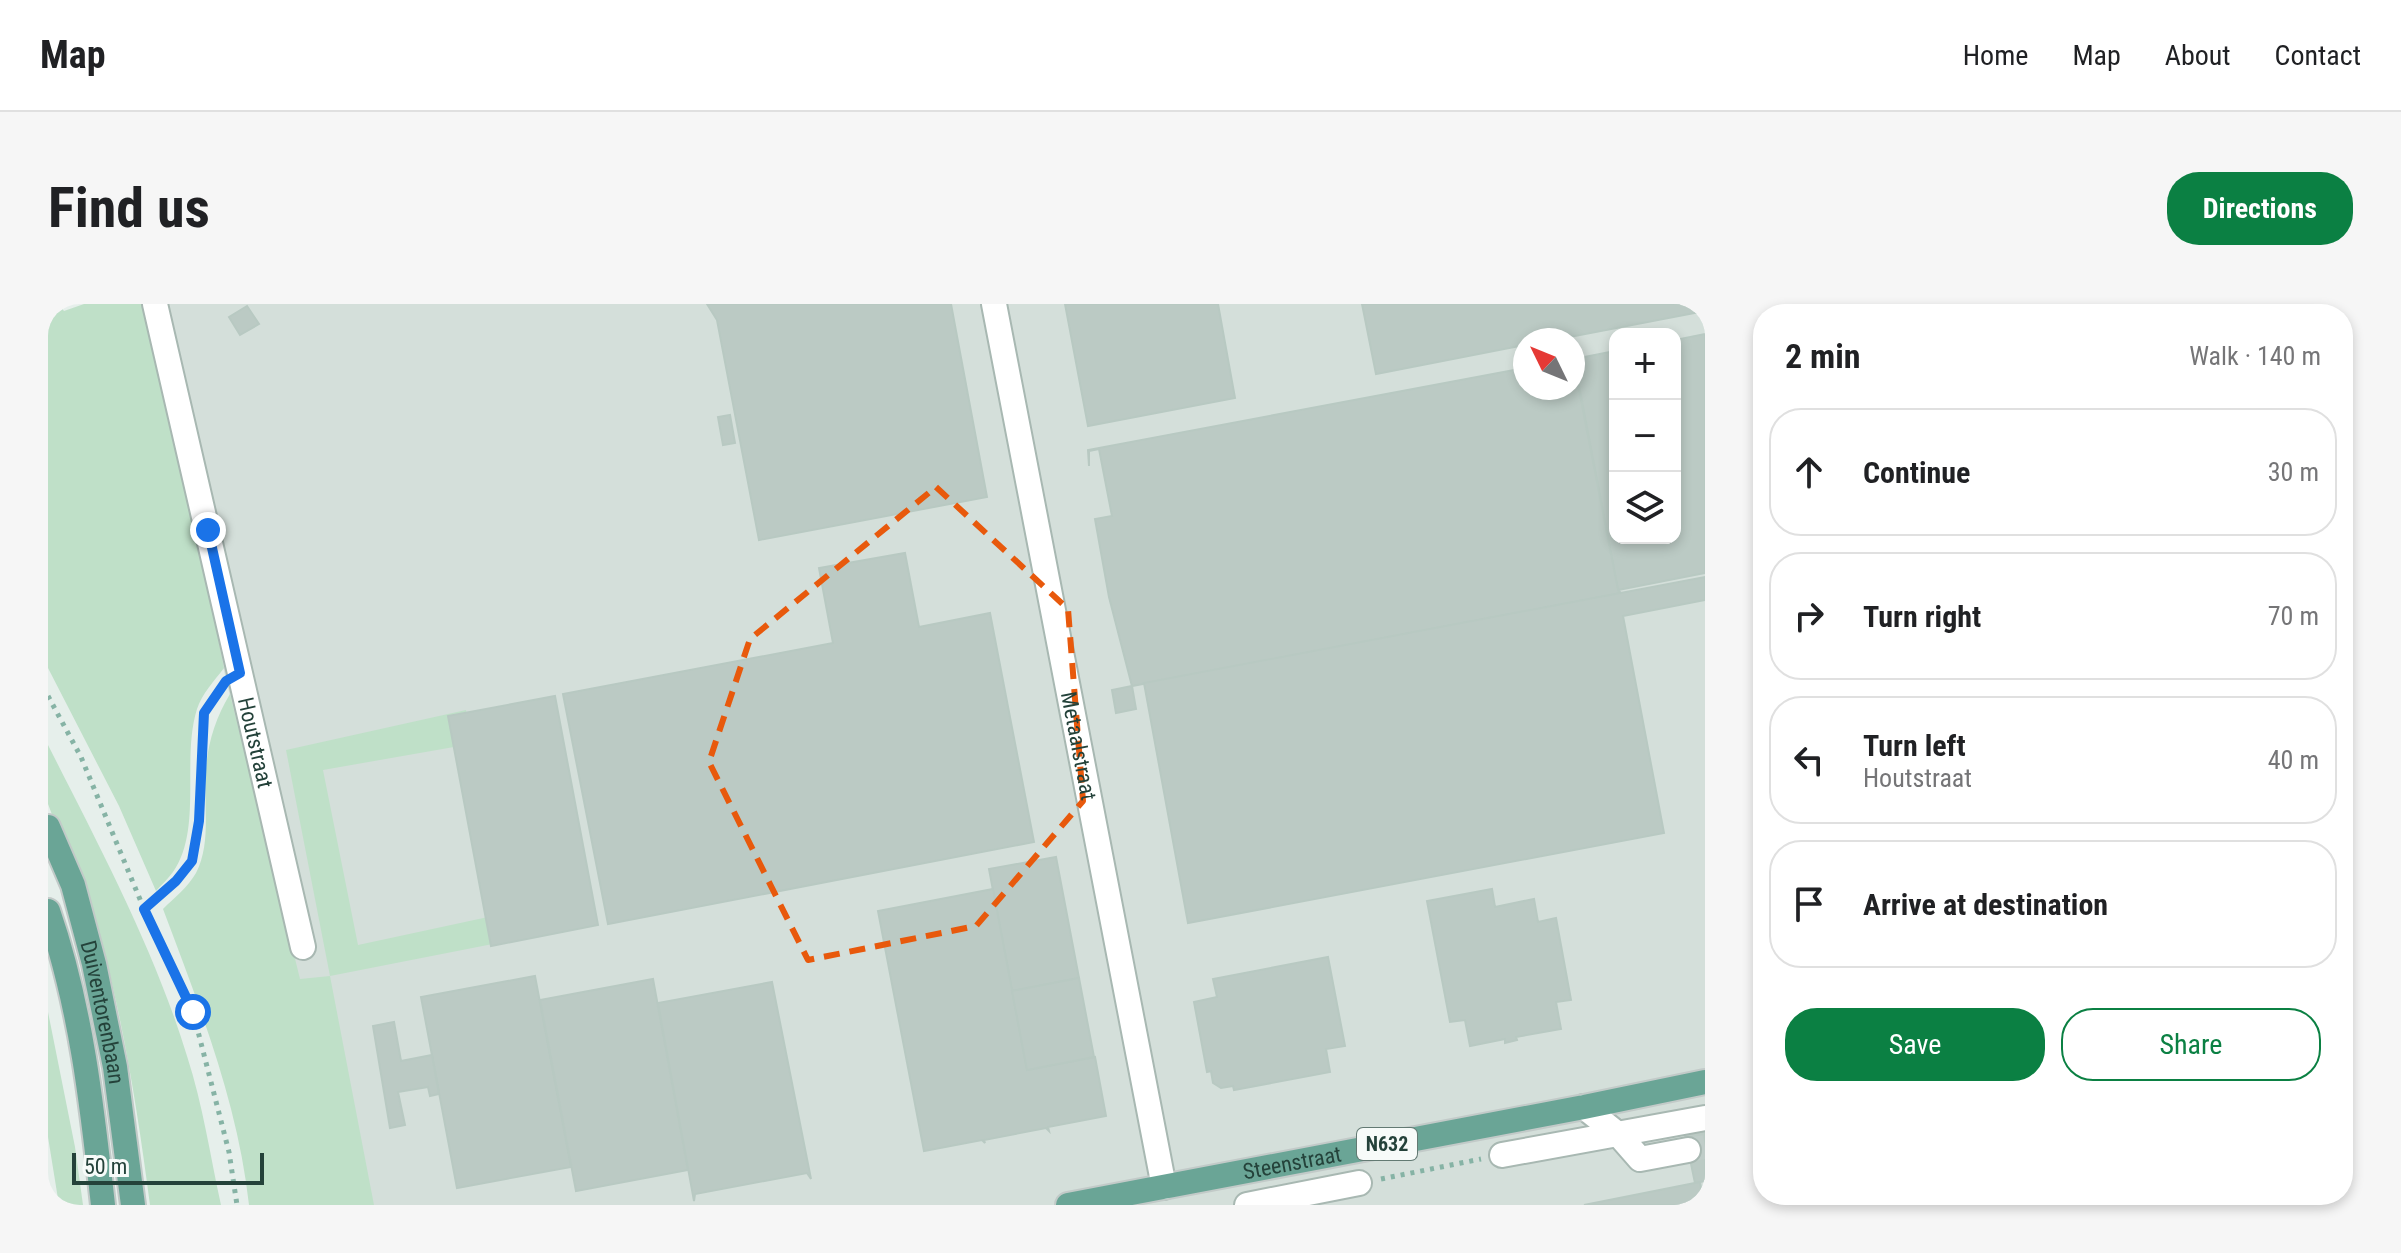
<!DOCTYPE html>
<meta charset="utf-8">
<style>
:root{--surface:#fff;--page:#f6f6f6;--text:#202124;--muted:#757577;--line:#e0e0e0;--accent:#0b8043}
body{margin:0;font-family:"Roboto Condensed",sans-serif;background:var(--page);color:var(--text)}
.controls{position:absolute;right:24px;top:24px;display:grid;overflow:hidden;border-radius:16px;box-shadow:0 4px 12px #0003}
.controls button{width:72px;height:72px;display:grid;place-items:center;padding:0;border:0;border-bottom:2px solid var(--line);background:var(--surface);color:var(--text);font:40px sans-serif}
.compass{position:absolute;left:1465px;top:24px;width:72px;height:72px;border-radius:50%;background:var(--surface);box-shadow:0 4px 12px #0003;rotate:313deg}
.scale{position:absolute;left:24px;bottom:20px;width:192px;box-sizing:border-box;padding-left:8px;border:4px solid #24423a;border-top:0;font-size:22px;line-height:28px;white-space:nowrap;color:#24423a;-webkit-text-stroke:6px #f7fbf9;paint-order:stroke}
.stop{position:absolute;width:24px;height:24px;margin:-18px;border:6px solid #1a73e8;border-radius:50%;background:#fff}
.stop.end{background:#1a73e8;border-color:#fff;box-shadow:0 2px 8px #0008}
.list{margin:0;padding:0;list-style:none}
h2{display:flex;justify-content:space-between;align-items:center;height:104px;margin:0;padding:0 32px;font-size:34px}
h2 small{font-size:26px;font-weight:400;color:var(--muted)}
.list li{display:grid;grid-template-columns:52px 1fr auto;gap:24px;align-items:center;box-sizing:border-box;height:128px;margin:0 16px 16px;padding:0 16px;border:2px solid var(--line);border-radius:32px}
.list b{display:block;font-size:30px;white-space:nowrap}
.list p{margin:0;font-size:26px;white-space:nowrap;color:var(--muted)}
.list em{font-size:26px;font-style:normal;color:var(--muted)}
.actions{display:flex;gap:16px;padding:24px 32px}
.actions a{flex:1;padding:18px 0;border:2px solid var(--accent);border-radius:32px;text-align:center;font-size:28px;color:var(--accent)}
.actions .main{background:var(--accent);color:#fff}
.icon{flex:none;width:44px;height:44px;fill:none;stroke:currentColor;stroke-width:2;stroke-linecap:round;stroke-linejoin:round}
.map{position:relative;flex:none;width:1657px;height:901px;overflow:hidden;border-radius:32px}
header{display:flex;align-items:center;gap:48px;box-sizing:border-box;height:112px;padding:0 40px;background:var(--surface);border-bottom:2px solid var(--line)}
header strong{font-size:38px}
nav{display:flex;gap:44px;margin-inline-start:auto;font-size:28px}
.intro{display:flex;align-items:center;justify-content:space-between;box-sizing:border-box;height:192px;padding:0 48px}
h1{margin:0;font-size:56px}
.button{padding:20px 36px;border-radius:32px;background:var(--accent);color:#fff;font-size:28px;font-weight:700}
main{display:flex;gap:48px;padding:0 48px}
aside{flex:1;background:var(--surface);border-radius:32px;box-shadow:0 4px 12px #0003}
.map>svg:first-child{display:block}
</style>
<header>
<strong>Map</strong>
<nav><a>Home</a><a>Map</a><a>About</a><a>Contact</a></nav>
</header>
<div class="intro"><h1>Find us</h1><a class="button">Directions</a></div>
<main>
<div class="map">
<svg width="1657" height="901" viewBox="0 0 1657 901">
<rect width="100%" height="100%" fill="#e6efeb"/>
<path fill="#d4dfda" fill-rule="evenodd" d="M88 0H1657V901H304ZM1567 30H1627V234H1567ZM1477 36H1525V84H1477Z"/>
<g fill="#bfe0c8">
<path d="M0 0H10L16 7 36 0H102L176 364C166 377 154 390 149 405 133 456 155 525 125 568 120 575 113 581 108 587L71 502 0 364Z"/>
<path d="M182 390 252 675 282 672 238 446 418 406 423 440 275 466 310 641 454 610 460 637 282 672 326 901H201C190 799 151 701 115 605 126 594 140 583 148 569 164 538 155 499 158 465 160 438 168 413 182 390Z"/>
<path d="M0 441C51 542 106 644 139 752 155 801 162 851 173 901H102C91 817 78 733 57 651L0 500Z"/>
<path d="M0 708 27 843 35 901H11L0 833Z"/>
</g>
<g fill="#bbcac4" stroke="#b8c9c2" stroke-width="2">
<path d="M659 0H903L939 193 711 236 669 16Z"/>
<path d="M1017 0H1170L1187 94 1040 122Z"/>
<path d="M1314 0H1657V7L1506 36H1477V41L1328 70Z"/>
<path d="M199 2 211 20 192 31 181 13Z"/>
<path d="M1657 30V269L1570 286 1526 55 1567 47V234H1627V36Z"/>
<path d="M1525 55 1570 286 1573 289 1084 382 1061 293 1047 215 1064 212 1051 145 1041 147V162L1040 146 1477 64V84H1525Z"/>
<path d="M682 111 687 139 675 141 670 113Z"/>
<path d="M857 249 871 323 942 309 986 538 560 620 515 390 785 339 771 264Z"/>
<path d="M1657 273V296L1575 312 1616 529 1140 619 1096 379Z"/>
<path d="M1084 382 1088 405 1068 409 1064 386Z"/>
<path d="M507 392 550 621 443 642 400 412Z"/>
<path d="M1008 553 1031 674 964 687 941 565Z"/>
<path d="M945 585 979 766 1047 753 1058 812 1000 823 1001 827 998 824 936 836 937 839 934 836 876 847 830 607Z"/>
<path d="M1444 585 1447 603 1486 595 1490 618 1508 614 1523 696 1508 698 1513 725 1468 733 1469 736 1457 739V735L1422 742 1417 716 1402 718 1379 597Z"/>
<path d="M1280 653 1297 742 1278 745 1282 768 1186 786 1185 782 1173 784 1165 779 1163 767 1159 768 1146 698 1169 693 1165 675Z"/>
<path d="M487 672 523 863 409 884 373 693Z"/>
<path d="M1031 674 1046 753 979 766 964 687Z"/>
<path d="M605 675 640 866 528 887 492 696Z"/>
<path d="M724 678 763 875 759 869 647 890 646 897 610 699Z"/>
<path d="M346 718 353 757 384 751 391 790 382 792 380 783 350 788 357 821 342 824 325 722Z"/>
<path d="M1657 822V877L1647 879 1636 826Z"/>
<path d="M1652 878 1656 901H1536Z"/>
</g>
<g fill="none" stroke-linecap="round" stroke-linejoin="round">
<path stroke="#bfccc8" stroke-width="24" stroke-dasharray="24 12" stroke-linecap="butt" d="M1640 846 1657 843"/>
<g stroke="#a8b8b2" stroke-width="28">
<g id="minor">
<path id="s1" d="M107 0 255 643"/>
<path id="s2" d="M946 0 1116 883"/>
<path d="M1536 803 1571 831 1592 855 1640 846"/>
<path d="M1454 851 1657 814"/>
<path d="M1199 901 1311 879"/>
</g>
</g>
<g stroke="#c2cac8" stroke-width="28">
<g id="major">
<path id="s3" d="M0 523 25 581 46 660 67 763 85 901"/>
<path d="M0 607C33 702 44 801 55 901"/>
<path id="s4" d="M1020 901 1536 803 1657 778"/>
</g>
</g>
<g stroke="#86b3a5" stroke-width="5" stroke-dasharray="4 6" stroke-linecap="butt">
<path d="M0 392 33 453 96 605 145 708 181 848 189 901"/>
<path d="M96 605 128 577 144 557 151 517 156 409 172 384"/>
<path d="M1333 875 1433 855"/>
</g>
<use href="#minor" stroke="#fff" stroke-width="24"/>
<use href="#major" stroke="#6aa596" stroke-width="24"/>
</g>
<g fill="none" stroke-linecap="round" stroke-linejoin="round">
<path stroke="#1a73e8" stroke-width="10" d="M145 708 96 605 128 577 144 557 151 517 156 409 178 377 192 369 160 226"/>
</g>
<path fill="none" stroke="#e8590c" stroke-width="6" stroke-dasharray="16 10" stroke-linejoin="round" d="M888 183 1020 305 1035 497 928 622 760 656 661 458 702 335Z"/>
<g text-anchor="middle" stroke-width="6" stroke-linejoin="round" paint-order="stroke">
<rect fill="#f7fbf9" stroke="#637a73" stroke-width="2" x="1309" y="824" width="60" height="32" rx="6"/>
<g font-size="20" font-weight="bold" fill="#24423a">
<text x="1339" y="847">N632</text>
</g>
<g font-size="22" fill="#24423a" stroke="#f7fbf9">
<text dy="8" stroke="none"><textPath href="#s1" startOffset="450">Houtstraat</textPath></text>
<text dy="8" stroke="none"><textPath href="#s2" startOffset="450">Metaalstraat</textPath></text>
<text dy="8" stroke="none"><textPath href="#s3" startOffset="194">Duiventorenbaan</textPath></text>
<text dy="8" stroke="none"><textPath href="#s4" startOffset="228">Steenstraat</textPath></text>
</g>
</g>
</svg>
<div class="controls">
<button>+</button>
<button>−</button>
<button><svg class="icon" aria-label="layers" viewBox="0 0 24 24"><path d="M12 4l9 5-9 5-9-5zM3 14l9 5 9-5"/></svg></button>
</div>
<svg class="compass" viewBox="-18 -18 36 36"><path d="M0-13l5 13h-10z" fill="#e53935"/><path d="M0 13l5-13h-10z" fill="#757577"/></svg>
<div class="scale">50 m</div>
<div class="stop" style="left:145px;top:708px"></div>
<div class="stop end" style="left:160px;top:226px"></div>
</div>
<aside>
<h2>2 min<small>Walk · 140 m</small></h2>
<ul class="list">
<li><svg class="icon" aria-label="ahead" viewBox="0 0 24 24"><path d="M12 20V5M6 11l6-6 6 6"/></svg><div><b>Continue</b></div><em>30 m</em></li>
<li><svg class="icon" aria-label="right" viewBox="0 0 24 24"><path d="M7 20v-9h11M14 6l5 5-5 5"/></svg><div><b>Turn right</b></div><em>70 m</em></li>
<li><svg class="icon" aria-label="left" viewBox="0 0 24 24"><path d="M17 20v-9H6M10 6l-5 5 5 5"/></svg><div><b>Turn left</b><p>Houtstraat</p></div><em>40 m</em></li>
<li><svg class="icon" aria-label="arrive" viewBox="0 0 24 24"><path d="M6 21V4h12l-3 4 3 4H6"/></svg><div><b>Arrive at destination</b></div></li>
</ul>
<div class="actions"><a class="main">Save</a><a>Share</a></div>
</aside>
</main>
